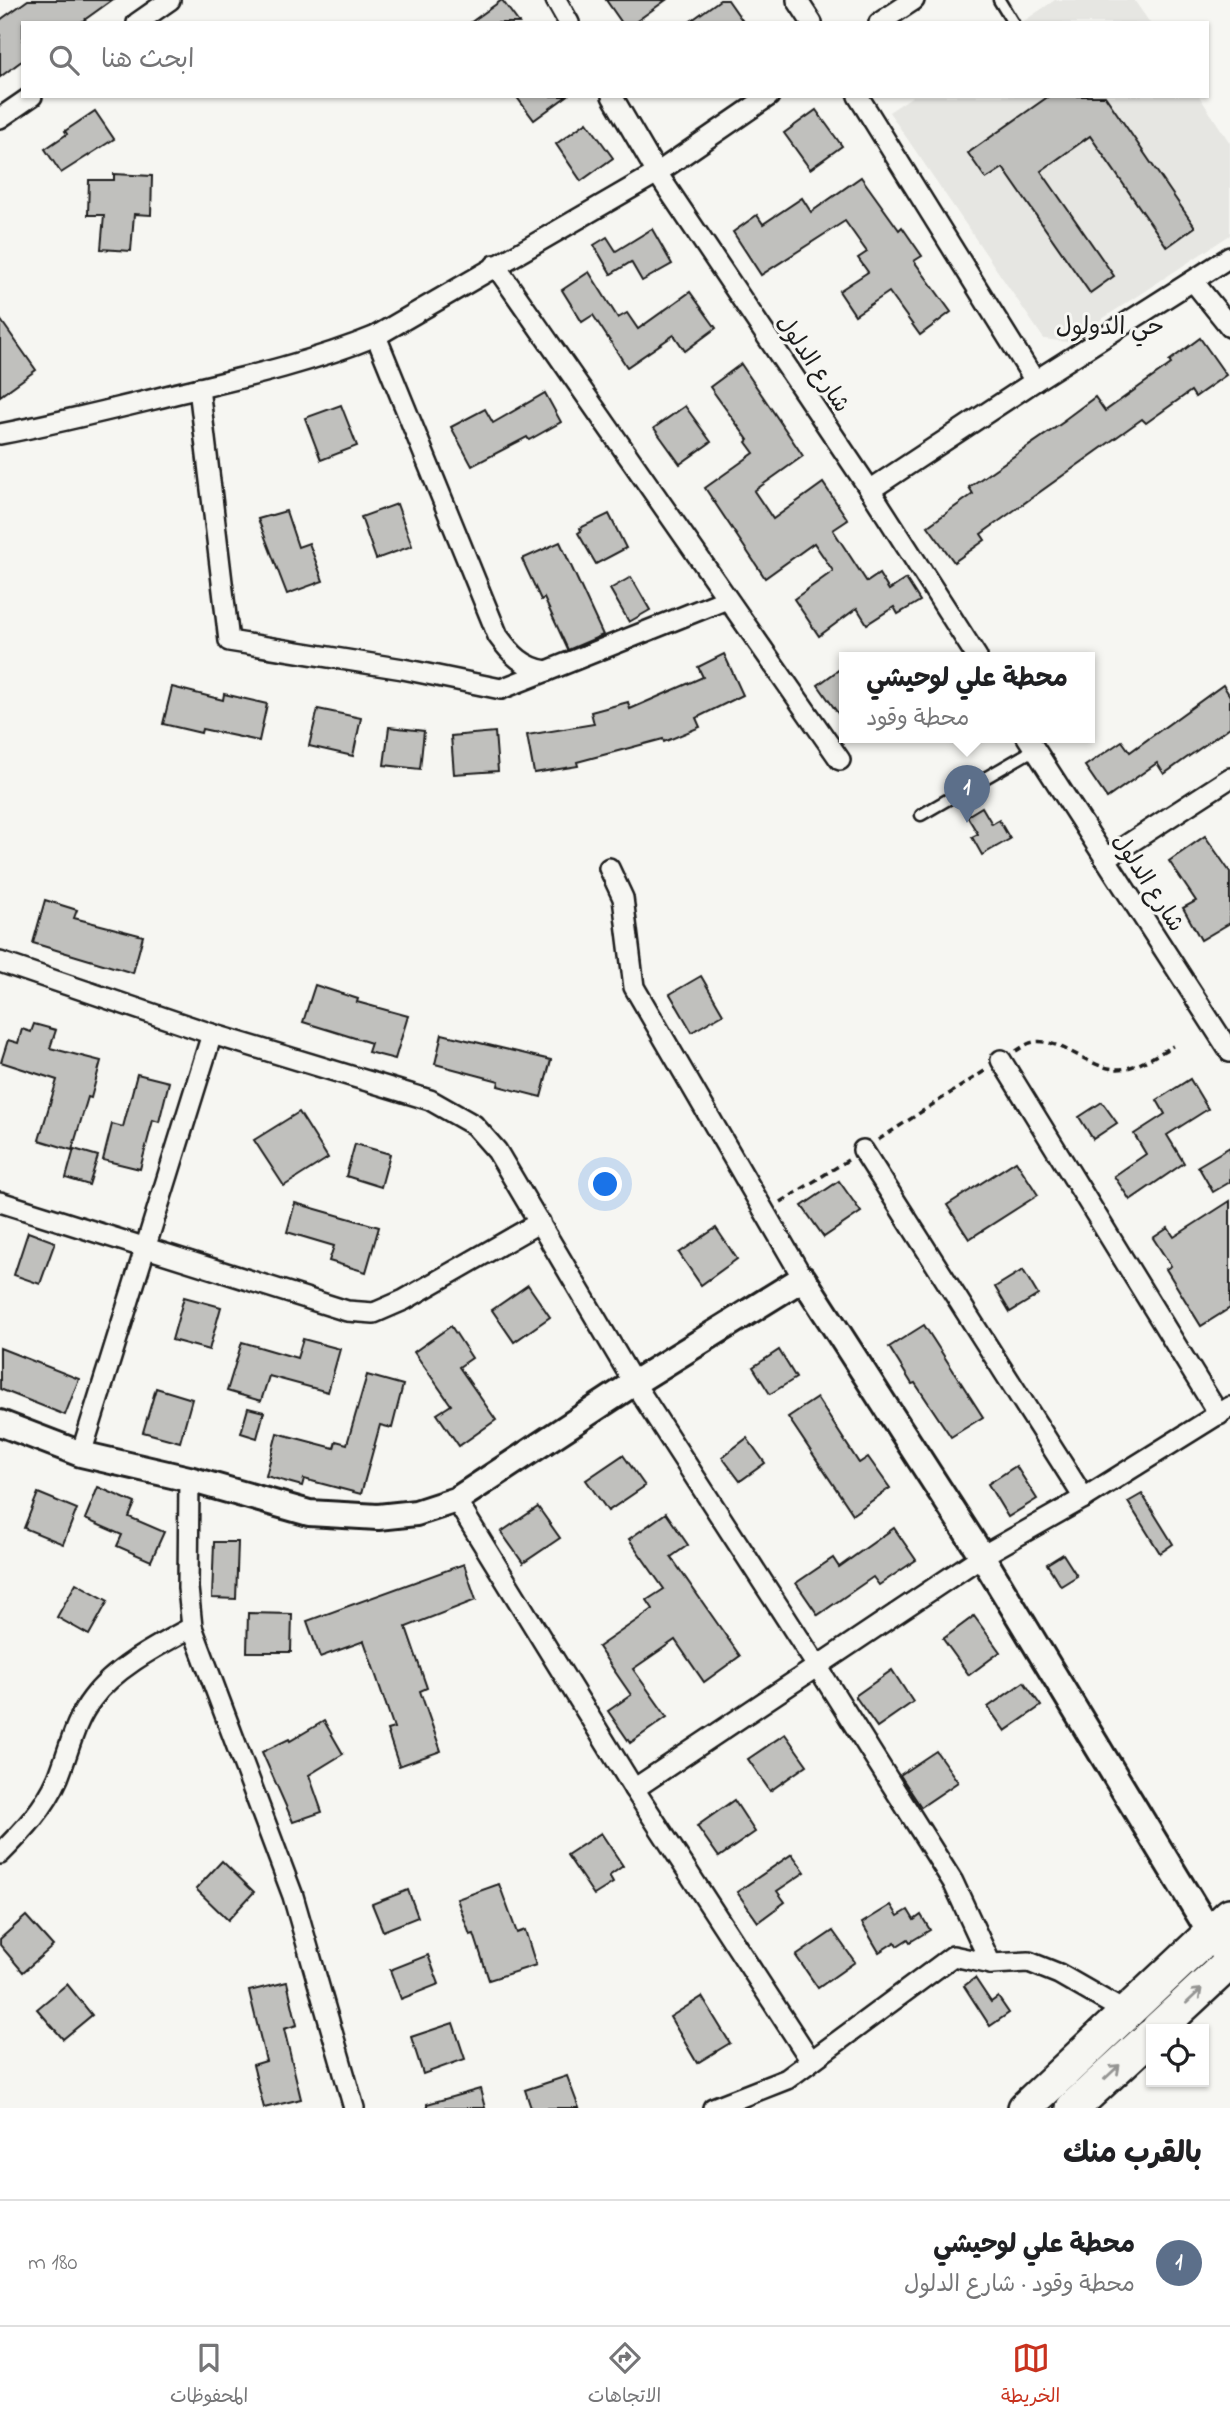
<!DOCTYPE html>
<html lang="ar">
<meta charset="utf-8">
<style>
:root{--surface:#fff;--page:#f2f2f2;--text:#202124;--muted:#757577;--line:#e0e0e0;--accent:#c8321e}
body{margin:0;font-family:"Indie Flower","Playpen Sans Arabic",sans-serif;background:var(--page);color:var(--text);direction:rtl}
.controls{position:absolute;right:21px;bottom:21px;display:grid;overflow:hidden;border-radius:0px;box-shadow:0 2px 5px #0004}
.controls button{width:63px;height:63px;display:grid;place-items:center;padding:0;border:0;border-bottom:2px solid var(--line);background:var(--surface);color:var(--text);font:35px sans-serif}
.you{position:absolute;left:606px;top:1185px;width:24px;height:24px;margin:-18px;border:5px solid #fff;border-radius:50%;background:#1a73e8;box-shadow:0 0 0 10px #1a73e833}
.badge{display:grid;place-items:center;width:46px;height:46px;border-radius:50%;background:var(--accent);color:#fff;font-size:23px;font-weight:700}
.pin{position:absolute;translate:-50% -58px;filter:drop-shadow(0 2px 4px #0008)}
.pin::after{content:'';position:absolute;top:37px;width:24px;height:21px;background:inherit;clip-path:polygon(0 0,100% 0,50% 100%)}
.popup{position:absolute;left:839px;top:652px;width:256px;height:91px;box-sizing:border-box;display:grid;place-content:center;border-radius:0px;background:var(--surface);filter:drop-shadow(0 2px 5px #0005);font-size:23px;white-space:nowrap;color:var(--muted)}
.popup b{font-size:26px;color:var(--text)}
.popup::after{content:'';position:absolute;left:50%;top:100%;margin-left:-14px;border:14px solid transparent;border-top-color:var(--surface)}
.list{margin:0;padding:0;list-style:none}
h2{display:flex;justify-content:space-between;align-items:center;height:91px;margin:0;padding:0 28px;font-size:30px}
h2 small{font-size:23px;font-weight:400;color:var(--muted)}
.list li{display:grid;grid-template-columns:46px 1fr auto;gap:21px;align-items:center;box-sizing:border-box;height:126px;padding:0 28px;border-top:2px solid var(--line)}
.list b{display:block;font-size:26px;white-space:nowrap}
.list p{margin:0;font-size:23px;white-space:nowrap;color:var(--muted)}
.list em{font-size:23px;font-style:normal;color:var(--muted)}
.icon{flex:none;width:38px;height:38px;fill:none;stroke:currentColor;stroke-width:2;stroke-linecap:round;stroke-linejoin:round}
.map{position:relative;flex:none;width:1230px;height:2108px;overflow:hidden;direction:ltr}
.search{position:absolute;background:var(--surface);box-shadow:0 2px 5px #0004;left:21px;right:21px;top:21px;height:77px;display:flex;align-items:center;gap:18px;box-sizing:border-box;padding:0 24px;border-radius:0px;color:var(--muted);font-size:26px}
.sheet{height:217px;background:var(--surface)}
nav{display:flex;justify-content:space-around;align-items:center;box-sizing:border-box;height:98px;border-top:2px solid var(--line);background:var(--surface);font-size:19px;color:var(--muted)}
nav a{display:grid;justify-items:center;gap:4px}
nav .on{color:var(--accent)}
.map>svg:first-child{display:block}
</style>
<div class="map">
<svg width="1230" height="2108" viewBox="0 0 1230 2108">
<rect width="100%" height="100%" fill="#f6f6f2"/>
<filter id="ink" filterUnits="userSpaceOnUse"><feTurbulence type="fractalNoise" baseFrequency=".0143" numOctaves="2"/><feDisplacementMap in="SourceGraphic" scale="14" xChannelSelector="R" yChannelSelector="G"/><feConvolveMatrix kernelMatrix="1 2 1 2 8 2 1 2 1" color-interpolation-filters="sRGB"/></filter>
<g filter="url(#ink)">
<g fill="#e6e6e2">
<path d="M1055 0H1134L1150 23H1021Z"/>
<path d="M913 96H1199L1230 143V235L1067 342 1044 339 889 112Z"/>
</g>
<g fill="#c0c0bd" stroke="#1c1c1c" stroke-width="2">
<path d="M28 0H112L80 23H23V60L0 77V20Z"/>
<path d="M502 0 519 23H470Z"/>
<path d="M606 0H666L634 23H622Z"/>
<path d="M720 0H728L744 23H688Z"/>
<path d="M516 96H567L534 120Z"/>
<path d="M1049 96H1105L1195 227 1167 247 1090 136 1041 171 1114 276 1090 293 1003 168 986 179 968 153Z"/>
<path d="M816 110 842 146 810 169 784 133Z"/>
<path d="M95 111 114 139 61 173 45 149 67 134 65 131Z"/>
<path d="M587 122 613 158 581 181 556 144Z"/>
<path d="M114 174 152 176 151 215 134 214 131 251 101 249 104 215H88L89 180H114Z"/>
<path d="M861 177 899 230 902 227 922 256 914 261 951 312 920 335 889 292 855 315 839 291 868 272 858 258 867 252 845 221 761 275 733 232 757 215 763 224 802 198 811 212Z"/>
<path d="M652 229 672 264 642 281 631 262 611 274 594 245 607 237 616 251Z"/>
<path d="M589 272 618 318 627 313 638 329 690 292 716 328 685 351 674 335 627 367 593 315 582 322 562 290Z"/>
<path d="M0 319 36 370 0 396Z"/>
<path d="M1200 338 1226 375 1195 397 1191 391 1146 423 1142 419 981 534 985 540 954 562 928 526 973 494 969 487 1065 421 1064 420 1095 397 1105 411 1171 364 1169 361Z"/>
<path d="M741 364 803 456 754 491 773 519 823 483 848 520 833 530 867 582 879 574 889 590 906 579 920 601 898 614 894 607 867 624 857 608 819 636 794 599 833 571 814 543 765 578 705 488 754 453 746 442 748 440 710 387Z"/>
<path d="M545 393 561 422 529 440 527 437 472 466 451 427 485 409 493 423Z"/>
<path d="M341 405 357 446 321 460 305 418Z"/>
<path d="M685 406 711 442 680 464 654 428Z"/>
<path d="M397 504 412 546 376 559 361 517Z"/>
<path d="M286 511 298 547 309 543 323 581 287 594 258 519Z"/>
<path d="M609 514 626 548 596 564 578 533 581 531 580 528Z"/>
<path d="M560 542 603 635 568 650 544 598 541 600 522 559Z"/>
<path d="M631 577 650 610 629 622 610 589Z"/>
<path d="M724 654 743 695 696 718 700 727 664 742 663 739 577 762 578 766 534 773 527 735 594 724 591 712 628 702 630 709 703 677 698 667Z"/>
<path d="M844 666V722L818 685Z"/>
<path d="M1223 685 1230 696V727L1164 774 1157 763 1107 798 1085 766 1122 741 1130 752Z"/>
<path d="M172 687 223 700 224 694 267 704 259 741 202 729 201 733 163 724Z"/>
<path d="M318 709 361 718 353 756 309 746Z"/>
<path d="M389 727 424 731 420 769 384 765Z"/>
<path d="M495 732 498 771 454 774 451 736Z"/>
<path d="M982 807 992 824 999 820 1010 839 982 855 972 837 978 834 967 816Z"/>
<path d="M1205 836 1230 872V923L1201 940 1183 908 1196 901 1169 861Z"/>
<path d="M45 900 77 910 74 918 143 936 133 973 33 943Z"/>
<path d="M701 976 723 1014 692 1032 670 994Z"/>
<path d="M315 985 358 999 357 1002 408 1016 395 1059 368 1052 371 1043 303 1022Z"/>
<path d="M34 1024 56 1030 50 1048 101 1061 91 1098 88 1097 72 1150 39 1140 57 1080 1 1062 8 1040 18 1043 22 1029 31 1032Z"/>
<path d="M442 1034 551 1060 541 1097 498 1086 499 1081 435 1064Z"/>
<path d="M137 1074 169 1082 159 1122 153 1120 140 1169 103 1160 112 1124 123 1127Z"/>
<path d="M1190 1079 1208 1109 1167 1135 1184 1163 1130 1200 1114 1176 1146 1154 1134 1134 1165 1114 1157 1100Z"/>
<path d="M1102 1102 1117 1123 1093 1139 1079 1117Z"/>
<path d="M299 1112 328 1158 284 1186 254 1140Z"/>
<path d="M355 1144 390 1154 381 1187 346 1176Z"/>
<path d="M1230 1147V1182L1213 1192 1198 1166Z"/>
<path d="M74 1149 98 1156 89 1185 66 1178Z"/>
<path d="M1016 1161 1038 1195 969 1239 947 1205Z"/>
<path d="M839 1181 861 1212 824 1237 802 1206Z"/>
<path d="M1230 1201V1308L1201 1326 1166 1269 1171 1266 1153 1238 1168 1228 1174 1237Z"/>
<path d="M295 1203 379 1227 366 1272 329 1261 334 1246 287 1232Z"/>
<path d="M716 1228 737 1259 701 1285 679 1253Z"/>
<path d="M28 1232 55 1242 40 1284 14 1275Z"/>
<path d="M1023 1270 1038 1295 1010 1312 995 1287Z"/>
<path d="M528 1285 550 1317 514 1342 492 1310Z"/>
<path d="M184 1297 221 1307 209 1350 172 1340Z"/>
<path d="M924 1325 983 1417 951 1437 915 1383 912 1384 889 1347Z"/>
<path d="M451 1326 472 1358 459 1367 496 1420 459 1446 437 1414 451 1405 414 1352Z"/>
<path d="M303 1339 340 1349 328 1392 269 1376 261 1401 227 1391 242 1342 297 1358Z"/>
<path d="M0 1348 79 1379 65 1415 0 1389Z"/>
<path d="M779 1350 796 1378 770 1394 753 1367Z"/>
<path d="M367 1375 403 1385 392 1428 380 1425 361 1494 304 1479 302 1486 266 1476 277 1433 334 1448 336 1441 347 1444Z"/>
<path d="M156 1388 192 1399 180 1442 143 1432Z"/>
<path d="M817 1398 859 1463 868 1457 890 1488 853 1514 788 1417Z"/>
<path d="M248 1408 264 1412 257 1438 241 1433Z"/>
<path d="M747 1438 765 1463 740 1481 722 1457Z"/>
<path d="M623 1455 645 1486 608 1511 586 1480Z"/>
<path d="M1016 1466 1037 1499 1008 1517 988 1484Z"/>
<path d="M98 1487 135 1503 129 1517 164 1532 151 1561 117 1546 122 1535 85 1519Z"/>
<path d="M38 1493 77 1509 63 1544 24 1528Z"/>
<path d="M1142 1494 1173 1544 1160 1553 1128 1502Z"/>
<path d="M538 1507 560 1538 523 1563 501 1532Z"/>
<path d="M666 1513 688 1545 671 1557 740 1656 704 1682 675 1640 633 1669 667 1717 630 1743 608 1711 631 1695 598 1647 653 1609 647 1600 664 1589 629 1539Z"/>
<path d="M894 1528 916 1560 879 1585 873 1577 818 1615 796 1583 833 1558 839 1567Z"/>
<path d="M214 1542H238L236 1599 212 1598Z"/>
<path d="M1063 1554 1077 1576 1061 1586 1047 1564Z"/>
<path d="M464 1564 476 1600 406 1627 427 1688 420 1691 441 1751 399 1766 387 1730 394 1728 364 1641 320 1657 307 1621Z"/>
<path d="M76 1583 108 1601 89 1635 57 1617Z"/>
<path d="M248 1613 292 1614 291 1652H247Z"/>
<path d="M974 1616 1000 1652 969 1675 943 1639Z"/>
<path d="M892 1670 913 1702 877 1727 855 1696Z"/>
<path d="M1024 1682 1041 1706 1005 1731 988 1707Z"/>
<path d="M324 1721 343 1754 309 1775 322 1812 293 1822 262 1752 289 1739 290 1741Z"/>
<path d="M785 1734 807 1765 770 1791 748 1759Z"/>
<path d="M936 1751 958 1782 921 1807 900 1775Z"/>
<path d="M734 1800 755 1832 719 1857 697 1826Z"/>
<path d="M601 1833 623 1866 609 1876 613 1883 594 1895 567 1855Z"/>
<path d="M792 1854 805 1872 777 1891 785 1902 758 1922 737 1892Z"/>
<path d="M222 1861 254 1892 228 1920 196 1889Z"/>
<path d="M499 1884 517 1933 525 1930 536 1965 489 1980 474 1934 470 1935 457 1899Z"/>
<path d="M408 1890 418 1917 383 1931 372 1904Z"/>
<path d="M891 1905 898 1916 908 1910 914 1920 921 1915 930 1930 910 1942 908 1939 897 1946 895 1942 879 1952 862 1923Z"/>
<path d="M26 1916 53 1946 23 1972 0 1945V1939Z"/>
<path d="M833 1931 855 1962 818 1988 796 1956Z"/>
<path d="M428 1955 439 1984 401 1999 390 1970Z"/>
<path d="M975 1978 991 2002 998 1997 1009 2013 990 2026 964 1986Z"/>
<path d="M287 1982 297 2025 284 2029 301 2099 264 2108 253 2065 266 2061 249 1991Z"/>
<path d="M67 1984 92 2015 63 2039 37 2009Z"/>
<path d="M702 1997 730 2043 697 2063 670 2017Z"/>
<path d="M453 2023 465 2059 423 2074 411 2037Z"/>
<path d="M567 2076 579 2108H531L525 2090Z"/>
<path d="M480 2089 485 2108H427V2104Z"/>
</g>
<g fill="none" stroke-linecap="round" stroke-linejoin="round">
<g stroke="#1c1c1c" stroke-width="15">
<g id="service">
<path d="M999 0 1013 23"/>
<path d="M921 815 1035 749"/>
</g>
</g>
<g stroke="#1c1c1c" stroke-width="24">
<g id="minor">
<path d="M556 0 569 23"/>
<path d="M797 0 812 23"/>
<path d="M137 23 170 0"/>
<path d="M879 23 914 0"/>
<path d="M612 96 657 173 870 490 977 657"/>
<path d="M858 96 1035 381"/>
<path d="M0 118 32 96"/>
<path d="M495 265 840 760"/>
<path d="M1193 281 1230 327"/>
<path d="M376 336 498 636C511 654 524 668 547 671L727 599"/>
<path d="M199 388 229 641 403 669 501 689 547 671"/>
<path d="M0 434C63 422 125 406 187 391 251 376 315 361 376 336L657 173 769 96"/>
<path d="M870 490 1035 381 1230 257"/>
<path d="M1027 737 1230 1052"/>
<path d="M1105 859 1230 778"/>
<path d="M609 868 623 898 634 987 803 1278"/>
<path d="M0 962 212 1034 430 1100 474 1125 497 1151 634 1383 817 1666 953 1882 991 1964"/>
<path d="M1001 1060 1219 1415"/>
<path d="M863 1150 1084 1498"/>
<path d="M0 1202 347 1311 374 1313 404 1300 540 1222"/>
<path d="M81 1454 212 1034"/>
<path d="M189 1479 188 1588 192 1627 293 1896 354 2108"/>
<path d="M456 1500 634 1789 811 2061"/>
<path d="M634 1789 982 1556 1084 1498 1230 1407"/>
<path d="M0 1854C23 1831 45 1808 58 1778 69 1751 74 1722 92 1699 114 1668 159 1645 192 1627"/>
<path d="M713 2108 787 2079 953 1956 991 1964 1029 1962 1059 1974 1127 2013"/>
</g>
</g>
<g stroke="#1c1c1c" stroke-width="30">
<path id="tertiary" d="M0 1423 81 1454 189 1479 309 1513 378 1517 416 1513 456 1500 634 1383 803 1278 982 1556 1229 1964"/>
</g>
<g stroke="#1c1c1c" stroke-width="38">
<g id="trunk">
<path d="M1158 2029 1230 1962"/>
<path d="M1025 2108 1230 1915"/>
<path d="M1073 2108 1151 2036"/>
</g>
</g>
<g stroke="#1c1c1c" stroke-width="3.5" stroke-dasharray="7 5" stroke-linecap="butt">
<path d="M1016 1051C1021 1048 1025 1045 1030 1043 1056 1034 1090 1070 1118 1069 1137 1069 1157 1054 1173 1046"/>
<path d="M878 1140 986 1070"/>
<path d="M781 1202 848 1160"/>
</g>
<use href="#service" stroke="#f6f6f2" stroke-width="10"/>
<use href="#minor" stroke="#f6f6f2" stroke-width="19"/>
<use href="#tertiary" stroke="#f6f6f2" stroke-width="24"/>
<use href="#trunk" stroke="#f6f6f2" stroke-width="33"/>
</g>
<defs><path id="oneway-shaft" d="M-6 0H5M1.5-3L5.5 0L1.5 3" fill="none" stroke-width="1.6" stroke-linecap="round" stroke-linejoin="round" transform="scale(1.75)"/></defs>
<g stroke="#949492">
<use href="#oneway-shaft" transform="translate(1194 1996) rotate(-43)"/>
<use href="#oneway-shaft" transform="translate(1112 2072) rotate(-43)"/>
</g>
</g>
<g text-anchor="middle" stroke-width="6" stroke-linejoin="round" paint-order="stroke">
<g font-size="23" fill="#1c1c1c" stroke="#f6f6f2">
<text transform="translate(814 363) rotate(56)" y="8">شارع الدلول</text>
<text transform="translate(1149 882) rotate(57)" y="8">شارع الدلول</text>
</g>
<g font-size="24" fill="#1c1c1c" stroke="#f6f6f2">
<text x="1110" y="334">حي الدولول</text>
</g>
</g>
</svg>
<div class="controls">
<button><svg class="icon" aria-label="locate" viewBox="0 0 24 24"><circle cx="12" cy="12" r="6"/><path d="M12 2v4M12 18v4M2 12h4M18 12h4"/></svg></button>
</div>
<div class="you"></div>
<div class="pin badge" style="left:967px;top:823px;background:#5c6f8a">1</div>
<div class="popup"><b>محطة علي لوحيشي</b>محطة وقود</div>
<div class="search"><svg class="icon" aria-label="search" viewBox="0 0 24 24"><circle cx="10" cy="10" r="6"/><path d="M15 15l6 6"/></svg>ابحث هنا</div>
</div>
<section class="sheet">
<h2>بالقرب منك<small></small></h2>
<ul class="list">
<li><span class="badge" style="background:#5c6f8a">1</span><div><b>محطة علي لوحيشي</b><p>محطة وقود · شارع الدلول</p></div><em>180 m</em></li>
</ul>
</section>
<nav>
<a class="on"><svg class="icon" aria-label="map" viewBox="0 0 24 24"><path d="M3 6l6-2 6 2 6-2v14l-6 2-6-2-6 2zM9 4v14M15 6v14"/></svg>الخريطة</a>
<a><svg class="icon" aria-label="directions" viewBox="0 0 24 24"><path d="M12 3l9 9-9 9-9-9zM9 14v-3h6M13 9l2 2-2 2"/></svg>الاتجاهات</a>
<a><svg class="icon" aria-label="saved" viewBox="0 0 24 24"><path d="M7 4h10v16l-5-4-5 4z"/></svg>المحفوظات</a>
</nav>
